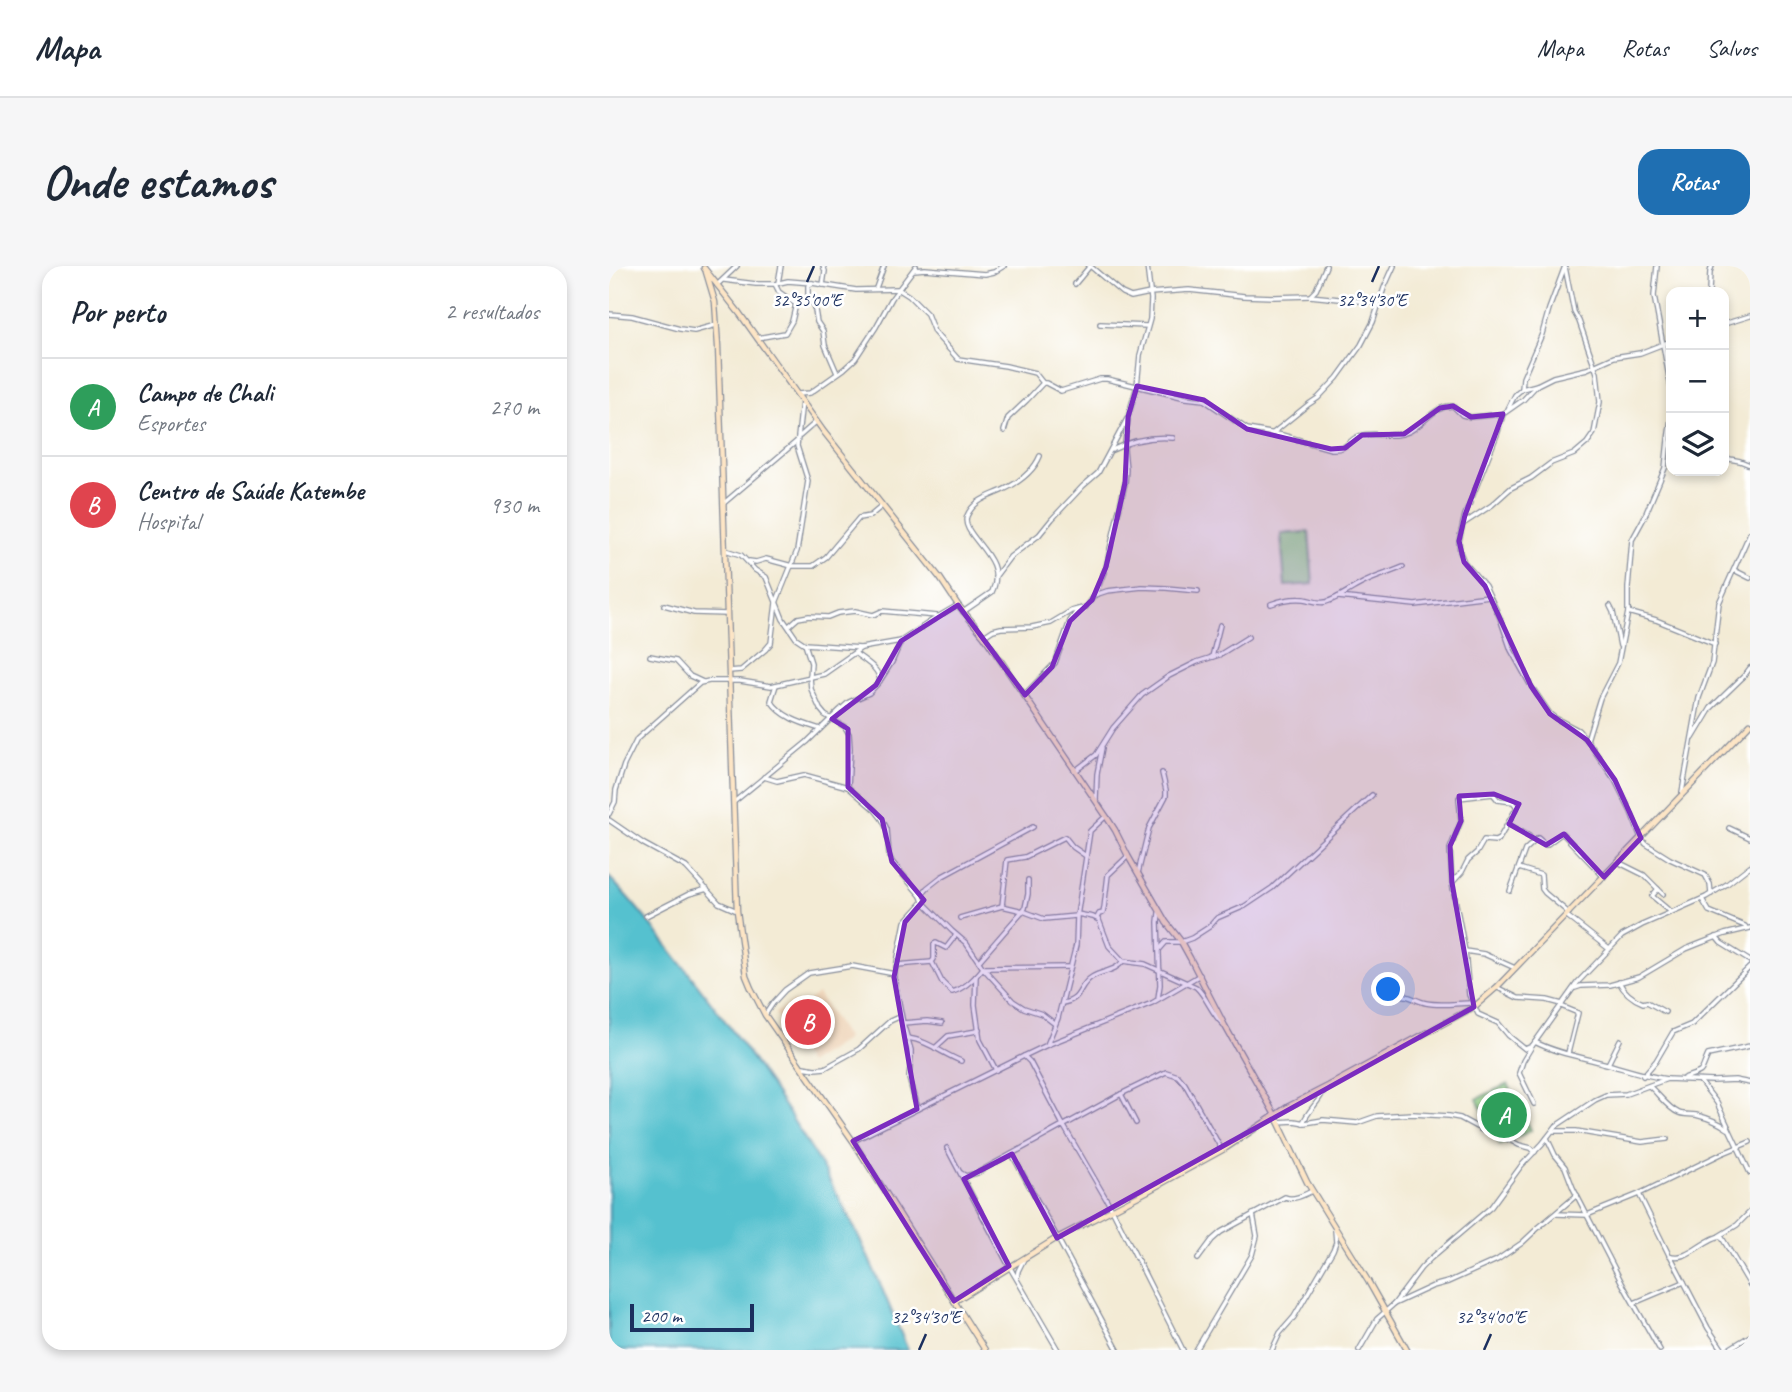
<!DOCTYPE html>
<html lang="pt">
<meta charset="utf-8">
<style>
:root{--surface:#fff;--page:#f6f6f7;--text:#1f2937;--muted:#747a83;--line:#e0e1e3;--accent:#1f6fb2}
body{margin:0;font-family:Caveat,sans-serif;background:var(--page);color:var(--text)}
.controls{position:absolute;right:21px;top:21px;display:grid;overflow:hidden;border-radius:14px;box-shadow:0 4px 10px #0003}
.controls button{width:63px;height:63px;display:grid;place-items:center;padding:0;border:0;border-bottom:2px solid var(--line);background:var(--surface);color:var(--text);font:35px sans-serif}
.scale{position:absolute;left:21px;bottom:18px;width:124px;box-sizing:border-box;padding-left:7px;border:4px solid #1b2f5e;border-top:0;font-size:19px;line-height:24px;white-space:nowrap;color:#1b2f5e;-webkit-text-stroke:5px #fff;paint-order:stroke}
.you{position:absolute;left:780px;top:724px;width:24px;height:24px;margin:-18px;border:5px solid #fff;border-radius:50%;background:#1a73e8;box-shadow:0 0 0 10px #1a73e833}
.badge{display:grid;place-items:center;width:46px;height:46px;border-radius:50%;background:var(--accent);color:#fff;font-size:23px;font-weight:700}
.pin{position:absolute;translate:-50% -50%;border:4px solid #fff;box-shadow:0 2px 7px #0006}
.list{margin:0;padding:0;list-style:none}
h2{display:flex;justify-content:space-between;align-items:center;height:91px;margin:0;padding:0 28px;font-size:30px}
h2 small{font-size:23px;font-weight:400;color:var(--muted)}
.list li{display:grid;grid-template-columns:46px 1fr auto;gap:21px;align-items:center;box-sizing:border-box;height:98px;padding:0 28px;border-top:2px solid var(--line)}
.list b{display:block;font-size:26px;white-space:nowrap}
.list p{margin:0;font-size:23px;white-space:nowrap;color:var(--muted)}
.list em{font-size:23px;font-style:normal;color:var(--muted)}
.icon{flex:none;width:38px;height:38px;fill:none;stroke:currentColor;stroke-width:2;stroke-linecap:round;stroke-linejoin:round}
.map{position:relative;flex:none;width:1141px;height:1084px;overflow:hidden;border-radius:21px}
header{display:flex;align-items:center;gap:42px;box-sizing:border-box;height:98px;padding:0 35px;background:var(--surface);border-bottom:2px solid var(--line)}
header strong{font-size:33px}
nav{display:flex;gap:38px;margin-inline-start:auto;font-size:24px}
.intro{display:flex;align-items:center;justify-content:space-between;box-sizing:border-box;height:168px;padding:0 42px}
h1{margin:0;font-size:49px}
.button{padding:18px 32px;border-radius:21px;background:var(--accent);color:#fff;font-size:24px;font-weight:700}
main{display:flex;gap:42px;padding:0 42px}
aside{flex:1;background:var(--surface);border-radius:21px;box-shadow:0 4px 10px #0003}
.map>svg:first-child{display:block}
</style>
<header>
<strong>Mapa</strong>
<nav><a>Mapa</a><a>Rotas</a><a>Salvos</a></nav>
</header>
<div class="intro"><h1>Onde estamos</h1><a class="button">Rotas</a></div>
<main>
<aside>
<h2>Por perto<small>2 resultados</small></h2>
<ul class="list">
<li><span class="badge" style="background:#2e9e5b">A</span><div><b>Campo de Chali</b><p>Esportes</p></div><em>270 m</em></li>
<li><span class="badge" style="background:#e0444e">B</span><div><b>Centro de Saúde Katembe</b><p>Hospital</p></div><em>930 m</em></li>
</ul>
</aside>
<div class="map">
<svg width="1141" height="1084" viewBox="0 0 1141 1084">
<rect width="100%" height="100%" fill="#fff"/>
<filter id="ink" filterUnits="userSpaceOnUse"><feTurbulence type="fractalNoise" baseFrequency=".0143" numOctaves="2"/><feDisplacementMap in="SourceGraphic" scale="14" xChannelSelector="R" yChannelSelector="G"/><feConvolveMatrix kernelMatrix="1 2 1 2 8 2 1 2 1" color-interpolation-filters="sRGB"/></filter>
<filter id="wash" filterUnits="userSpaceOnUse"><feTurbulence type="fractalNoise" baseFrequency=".00686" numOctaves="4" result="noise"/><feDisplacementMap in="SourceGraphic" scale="28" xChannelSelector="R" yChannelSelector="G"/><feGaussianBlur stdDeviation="1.57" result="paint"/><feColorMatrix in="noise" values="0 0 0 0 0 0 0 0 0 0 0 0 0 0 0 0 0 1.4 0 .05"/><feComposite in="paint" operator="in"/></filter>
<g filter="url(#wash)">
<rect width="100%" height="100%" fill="#f3ebd5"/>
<path fill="#efd6bb" d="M209 728 238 773 199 798 166 747 185 735 190 741Z"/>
<g fill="#9fdb8e" stroke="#5d8576" stroke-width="2">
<path d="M700 266 704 318 676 320 672 268Z"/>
<path d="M899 818 922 864 891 879 868 833Z"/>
</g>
<path fill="#55c1cf" stroke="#387896" stroke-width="2" d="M0 611C27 639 51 670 75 701 137 780 195 863 241 953 263 996 280 1040 299 1084H0Z"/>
</g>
<g filter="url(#ink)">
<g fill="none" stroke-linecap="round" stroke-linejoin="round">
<g stroke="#878d9a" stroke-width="6">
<g id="street">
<path d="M481 0 513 27 522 31 541 27 580 24 635 30 665 31 701 30 707 24 717 0"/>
<path d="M1048 0 1045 30 1062 122"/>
<path d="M305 4 316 3 376 8 385 6 395 0"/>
<path d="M115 14 147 18H166L179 15 203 17 247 24 289 23 300 30 318 48 325 66 349 93 397 100 426 107 434 117"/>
<path d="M169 17 172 0"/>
<path d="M203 17 199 20V28L206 44 208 56 214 65 216 79 228 107"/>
<path d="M466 18 481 0"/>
<path d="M108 19 128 0"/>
<path d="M214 19 216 5 214 0"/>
<path d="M267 22 275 0"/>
<path d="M1100 26 1101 6 1103 0"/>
<path d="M701 30 770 37"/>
<path d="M0 48 23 50 71 63 85 65 107 59"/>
<path d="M491 58 538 60"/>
<path d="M1115 58 1141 50"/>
<path d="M148 72 176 67 183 55 187 38 170 26 166 18"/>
<path d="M913 123 914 112 933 68 940 43 956 0"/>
<path d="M189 128 201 127 235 103 246 93 267 61 283 32 307 0"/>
<path d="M899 143 906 129 913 123 928 119 944 111 978 103 1005 91 1031 87 1062 75"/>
<path d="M894 148 889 166 856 249 850 275 851 286 855 296 876 320 891 352 902 384 922 420 941 448 946 452 969 464 978 474 1006 514 1022 546 1032 572 1037 578 1061 593 1096 609 1101 618 1102 628"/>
<path d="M1062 153 1059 174 1062 180"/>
<path d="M395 165 399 152 418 134 434 117H437L452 125 491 113H498L577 132 595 134 638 163 673 169 722 183C740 184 737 175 750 170 766 165 783 173 799 166 815 159 825 139 844 140L853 149 862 151 894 148 914 134 928 119"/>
<path d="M664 167 700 138 709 132 728 112 752 79 764 56 775 22 785 0"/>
<path d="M191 170 207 156"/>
<path d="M503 184C523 174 542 170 564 172"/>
<path d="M1115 192 1131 195 1141 199"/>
<path d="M115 237 188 175"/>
<path d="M854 258 883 239 902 222 922 212 942 197 965 188 978 177 985 167 991 136 988 107 970 55 965 46 956 1"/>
<path d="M116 284 132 289 146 304 157 311 174 353 187 372 196 378 202 397 201 411 202 423 211 443 216 449 236 461 240 468 241 483 239 521"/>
<path d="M140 295 147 296 157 293 183 300H204L217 291 250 252 261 250 273 240"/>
<path d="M1125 304 1141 312"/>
<path d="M386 311 401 291 430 269 443 253 474 220 489 207 519 151 528 120 531 89 541 53 542 33 538 0"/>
<path d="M486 329 497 301 516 217 517 203 515 183 519 154"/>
<path d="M729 331 806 339 880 330"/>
<path d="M662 338C673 334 684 332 695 333 703 334 709 338 717 336 730 332 740 324 752 318 765 311 780 307 794 301"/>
<path d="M55 339 85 347 118 348"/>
<path d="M1001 340 1004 346 1011 380"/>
<path d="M354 346 383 326C400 291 350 270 358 250 365 234 379 231 392 225 409 217 424 207 431 190"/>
<path d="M1019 346 1047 354 1106 378"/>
<path d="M180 360 189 352 200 350 219 351 229 347 246 345 264 349 273 345 328 350"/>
<path d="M375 370 384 364 392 362 423 361 442 357 462 345 477 341 486 329 498 325 533 321 557 322 589 325"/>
<path d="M196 378 252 382 292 375 330 350 349 339"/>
<path d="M41 390 67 395 81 410 94 416"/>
<path d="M603 391 611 359"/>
<path d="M120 405 132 404 156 384 162 377 167 337 188 285 199 215 188 180 193 135"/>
<path d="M272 413 283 396 292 375"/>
<path d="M167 419 162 435C174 452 192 457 211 463"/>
<path d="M416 430 418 426 446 397 461 355 468 345"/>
<path d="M1084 472 1102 442 1135 410 1141 402"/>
<path d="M978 474 991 432 1009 397 1019 346V322L1023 274 1035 252 1056 202 1059 174"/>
<path d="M466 505 487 489 504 462 533 429 560 410 588 396 610 389 639 371"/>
<path d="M155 511 168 515 195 509 239 521 266 544 273 553 278 563 280 589 283 596 312 630"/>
<path d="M1073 526 1090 432 1103 397 1110 337 1141 267"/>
<path d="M487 534 488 508 493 482"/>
<path d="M125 536 198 476 231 444 240 436 260 427 271 415C270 402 256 395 247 388"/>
<path d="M0 548 6 536 7 524 15 499 28 473 91 417 100 415H131L162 420 215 408 252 382"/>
<path d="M0 554 35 578 77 601 110 637 128 645"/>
<path d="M900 558 920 570 924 575"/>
<path d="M1120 562 1141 572"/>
<path d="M1009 596 1035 609 1054 628"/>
<path d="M910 602 932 609 933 623 936 627 960 647"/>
<path d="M529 607 540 562 557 530V524L553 507"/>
<path d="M843 617 853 606 859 594 868 586 875 574 886 575 890 573 907 543 908 541 904 536 889 534 884 528 850 532 852 555 841 583 843 617 856 685 860 729 869 748 889 757 900 770 916 783 923 780 926 776C947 787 972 791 994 797 1017 803 1035 810 1058 813"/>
<path d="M1049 623 1043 630 1062 646"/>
<path d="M901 625 916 584 929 572 937 579 953 567 995 611"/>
<path d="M1093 633 1100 645 1136 660 1137 662"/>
<path d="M314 636 343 665 357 677 374 702 404 735 415 742 433 748 446 758"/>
<path d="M393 640 398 594 416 591 456 571 464 581 477 590"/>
<path d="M468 648 484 651 490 654 500 680 514 695 536 698 587 721C599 732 602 748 615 759"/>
<path d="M37 650 80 628 98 623"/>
<path d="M958 650 1000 683"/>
<path d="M351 652 393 640 414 645 435 653 467 650"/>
<path d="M488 652 490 648 494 647 495 642 499 609 519 590"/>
<path d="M347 669 337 682 327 677 325 678V693L323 696 333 716 343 726C355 723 366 712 374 702L461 701"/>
<path d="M1107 671 1112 677 1141 695"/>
<path d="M550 684 557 676H572L583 672 600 661 608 652 636 640 663 622 763 529"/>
<path d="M856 685 875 688 906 702"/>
<path d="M370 695 416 642 419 628V614"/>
<path d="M288 699 323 696"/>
<path d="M367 710 366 739 371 774 387 804"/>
<path d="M1010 716C1015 726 1024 733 1034 737L1038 736 1056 746"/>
<path d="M889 722 909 732 938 734 953 738"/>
<path d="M966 722 972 720 1001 719 1030 711 1077 683 1092 677 1116 668 1141 662"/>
<path d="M790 729C801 729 807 735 817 737 832 740 847 737 863 737"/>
<path d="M549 732 551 719 549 656 550 647"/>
<path d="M453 737C474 734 468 720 483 711 494 704 506 706 514 695"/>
<path d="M952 740 969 747 959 787"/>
<path d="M156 749 164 737 176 724 200 707 243 700 286 708"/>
<path d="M294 757 302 784V790L300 812 308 843"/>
<path d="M333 757 318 755 294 757 285 711 296 656 314 636 312 630 318 622 332 611 424 561"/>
<path d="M298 772C318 774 334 788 352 795"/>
<path d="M926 776 968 717 1013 670 1033 659 1097 631 1118 618 1141 600"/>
<path d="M438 779 449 752 467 679 468 650 481 565 497 550"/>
<path d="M923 780 914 795 910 807 925 838"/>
<path d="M326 782 339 770 368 765 370 763"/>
<path d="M415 790 438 779 543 737 591 709"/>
<path d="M999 798 1011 774"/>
<path d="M194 801 206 803 216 802 250 783 281 755 292 750"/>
<path d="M1034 810 1047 795 1064 766 1083 758 1141 701"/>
<path d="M1075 812C1097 804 1090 809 1099 789L1141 780"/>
<path d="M1091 815 1108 837 1141 907"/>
<path d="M1040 820C1050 828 1058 842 1070 847 1075 849 1081 848 1087 849 1099 852 1110 856 1119 863"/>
<path d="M512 828 527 857"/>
<path d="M669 856 685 855 696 857 714 854 748 857 768 850 804 848 840 850 851 852 875 865 895 871 910 879 922 882 926 886"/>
<path d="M694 857C699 844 711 836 716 822"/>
<path d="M944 865H967L1033 876 1058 873"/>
<path d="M938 872 946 889 956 901 964 922 1013 1017 1051 1084"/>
<path d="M244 875 415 790 421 796 453 857 503 943 574 1084"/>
<path d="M338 882 400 1000 449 1084"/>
<path d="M403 888 509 1084"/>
<path d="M352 907 357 910 368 907 512 828 557 806 569 810 576 818 613 884"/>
<path d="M1030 928 1060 989C1078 997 1095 972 1112 970L1141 1019"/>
<path d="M947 948 978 949 1030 928 1112 888 1141 876"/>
<path d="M1110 970 1128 959 1141 946"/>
<path d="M1062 991 1099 1062 1114 1084"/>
<path d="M589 993 603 974 612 966 676 931C684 935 695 929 703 925"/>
<path d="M408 1012 409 1005 415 993"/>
<path d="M1025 1037 1075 1016"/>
<path d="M785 1038 812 1002 821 993 882 941 912 900 933 878 947 860 986 834 997 829 1017 828 1058 813 1104 815 1126 814 1141 817"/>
<path d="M587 1084 643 989 648 970 644 948"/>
<path d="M663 1084 671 1067 685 1051 724 984 727 976 726 964"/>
<path d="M750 1084 768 1053 785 1038 824 1020 839 1016 888 994 913 977 930 961 968 929"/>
<path d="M1118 1084 1141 1070"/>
</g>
</g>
<g stroke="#878d9a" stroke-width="7">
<g id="secondary">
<path d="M95 2 131 48 215 166 331 312 349 339 375 370 497 550 506 564 519 590 557 656 571 674 581 692 616 760 666 849 698 916 759 1015 798 1084"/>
<path d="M97 6 106 36 109 80 128 645 137 710 142 722 156 749 244 875 376 1084"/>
<path d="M346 1035 448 972 537 926 617 882 680 840 719 820 865 741 888 721 1141 458"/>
</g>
</g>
<use href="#street" stroke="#fff" stroke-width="3.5"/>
<use href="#secondary" stroke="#fde5c5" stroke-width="4.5"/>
</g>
</g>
<path fill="#7b2cbf" fill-opacity="0.2" stroke="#7b2cbf" stroke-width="5" stroke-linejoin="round" d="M528 120 595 134 638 163 722 183 736 182 753 169 795 168 831 142 844 140 862 151 894 148 856 249 850 275 855 296 876 320 922 420 941 448 978 474 1006 514 1032 572 995 611 955 568 937 579 900 558 910 538 885 528 850 530 852 555 841 580 843 617 865 741 448 972 403 888 355 913 400 1000 345 1035 244 875 308 843 285 711 296 656 315 634 283 596 273 553 239 521V463L223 453 267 419 292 375 349 339 416 429 443 401 461 355 483 334 497 301 516 217 519 151Z"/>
<path fill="none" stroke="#1b2f5e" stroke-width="2.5" d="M198 16 205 0M763 16 770 0M310 1084 317 1068M875 1084 882 1068"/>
<g font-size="18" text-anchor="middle" fill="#1b2f5e" stroke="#fff" stroke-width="5" stroke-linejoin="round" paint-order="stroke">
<text x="198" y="40">32°35'00"E</text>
<text x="763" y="40">32°34'30"E</text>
<text x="317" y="1057">32°34'30"E</text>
<text x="882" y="1057">32°34'00"E</text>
</g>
</svg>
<div class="controls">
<button>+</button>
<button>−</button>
<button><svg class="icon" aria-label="layers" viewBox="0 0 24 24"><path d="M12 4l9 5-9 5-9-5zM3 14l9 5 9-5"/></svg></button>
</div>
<div class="scale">200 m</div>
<div class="you"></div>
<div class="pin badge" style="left:895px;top:849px;background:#2e9e5b">A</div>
<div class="pin badge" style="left:199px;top:756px;background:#e0444e">B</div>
</div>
</main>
